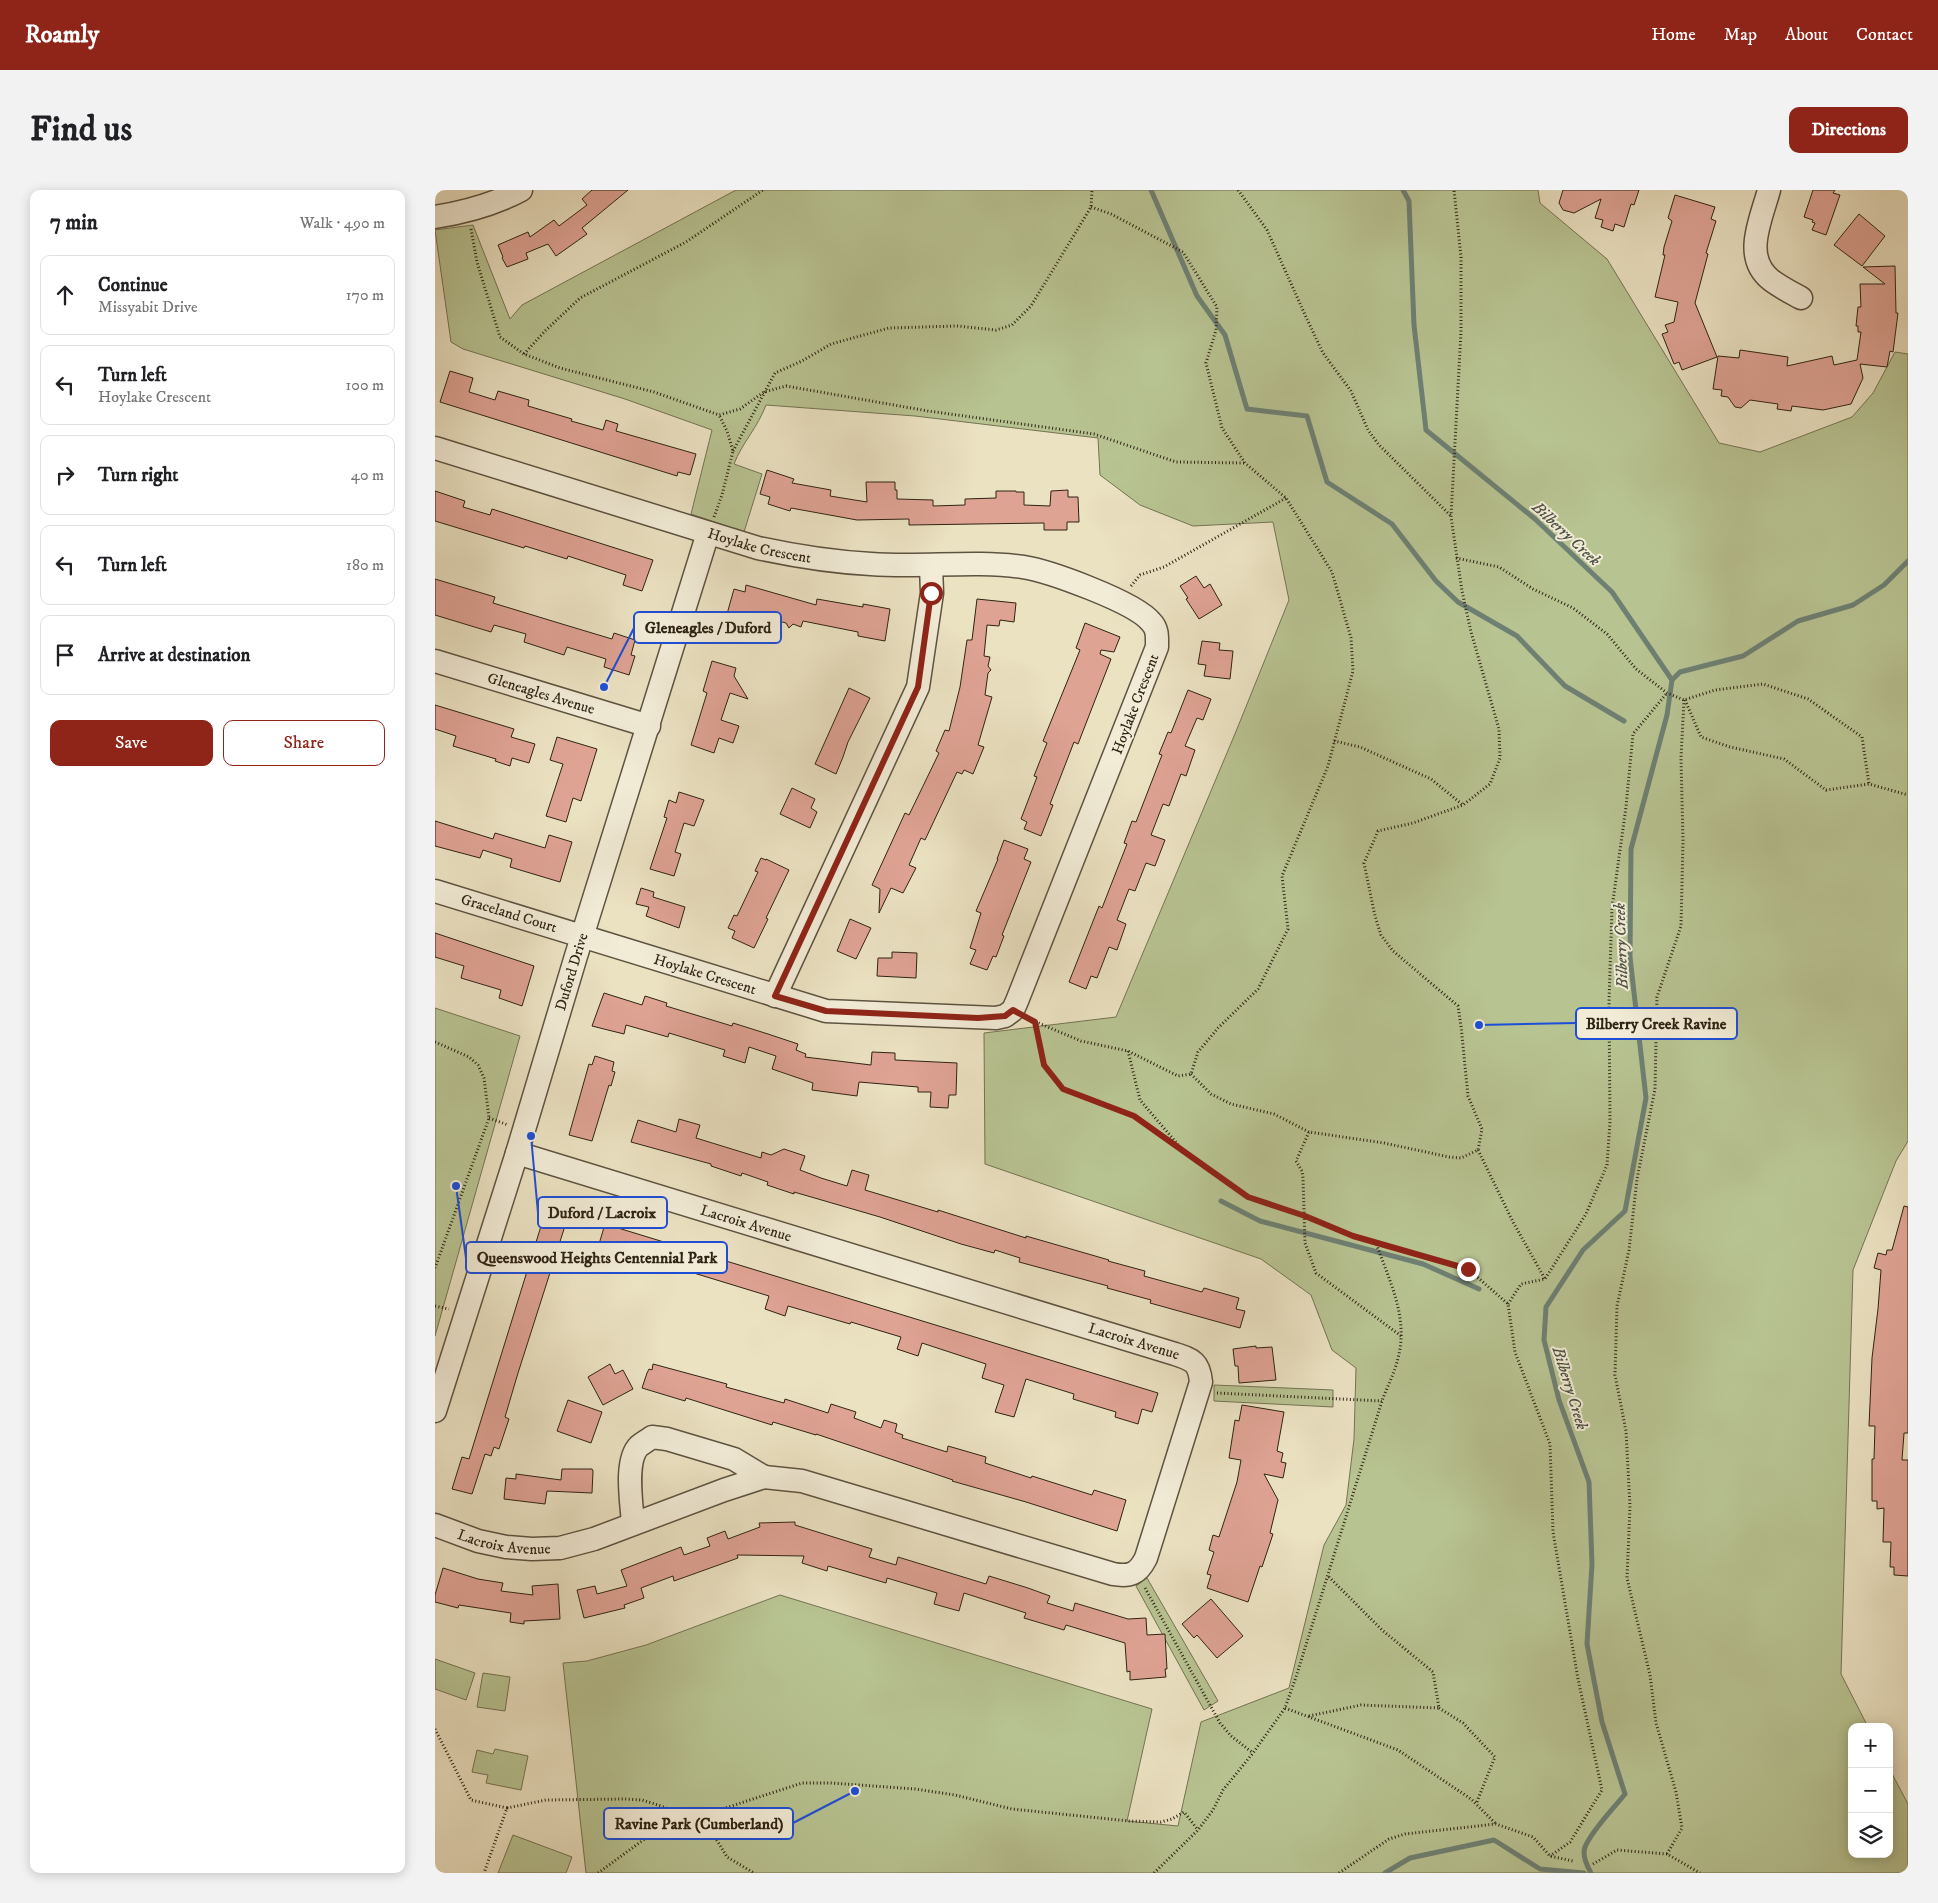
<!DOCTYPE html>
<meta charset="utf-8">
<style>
:root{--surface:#fff;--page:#f2f2f2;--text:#202124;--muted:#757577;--line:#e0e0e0;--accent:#8f2418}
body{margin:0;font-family:"IM FELL DW Pica",serif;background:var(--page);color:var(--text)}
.controls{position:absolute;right:15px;bottom:15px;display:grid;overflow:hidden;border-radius:10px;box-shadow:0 2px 12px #0003}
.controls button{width:45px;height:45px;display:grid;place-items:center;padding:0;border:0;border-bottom:1px solid var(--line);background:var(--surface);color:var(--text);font:25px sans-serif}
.stop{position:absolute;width:15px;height:15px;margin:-11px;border:4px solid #8f2418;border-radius:50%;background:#fff}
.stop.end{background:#8f2418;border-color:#fff;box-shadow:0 1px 5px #0008}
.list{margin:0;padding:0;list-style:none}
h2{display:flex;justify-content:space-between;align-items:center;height:65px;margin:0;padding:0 20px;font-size:21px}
h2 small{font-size:16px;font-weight:400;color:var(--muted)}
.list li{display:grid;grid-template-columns:32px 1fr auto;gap:15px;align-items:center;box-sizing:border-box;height:80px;margin:0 10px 10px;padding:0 10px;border:1px solid var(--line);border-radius:10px}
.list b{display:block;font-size:19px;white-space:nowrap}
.list p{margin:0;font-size:16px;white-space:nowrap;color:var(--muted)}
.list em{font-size:16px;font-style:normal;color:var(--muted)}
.actions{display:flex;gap:10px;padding:15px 20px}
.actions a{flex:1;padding:11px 0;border:1px solid var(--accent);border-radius:10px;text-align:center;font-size:18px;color:var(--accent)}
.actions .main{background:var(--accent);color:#fff}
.icon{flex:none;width:28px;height:28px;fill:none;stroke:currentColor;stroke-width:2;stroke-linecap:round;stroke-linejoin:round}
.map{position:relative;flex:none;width:1473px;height:1683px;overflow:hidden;border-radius:10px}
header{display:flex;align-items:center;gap:30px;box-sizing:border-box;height:70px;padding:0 25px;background:var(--accent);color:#fff}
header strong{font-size:24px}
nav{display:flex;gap:28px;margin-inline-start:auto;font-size:18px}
.intro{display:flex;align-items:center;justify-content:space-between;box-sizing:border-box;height:120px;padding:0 30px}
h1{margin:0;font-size:35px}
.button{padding:12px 22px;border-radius:10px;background:var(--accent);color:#fff;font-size:18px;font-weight:700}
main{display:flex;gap:30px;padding:0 30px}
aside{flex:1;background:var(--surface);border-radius:10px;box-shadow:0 2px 12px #0003}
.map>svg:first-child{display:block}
</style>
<header>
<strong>Roamly</strong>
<nav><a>Home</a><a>Map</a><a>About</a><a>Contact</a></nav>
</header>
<div class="intro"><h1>Find us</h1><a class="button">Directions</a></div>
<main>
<aside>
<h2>7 min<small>Walk · 490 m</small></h2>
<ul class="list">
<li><svg class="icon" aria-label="ahead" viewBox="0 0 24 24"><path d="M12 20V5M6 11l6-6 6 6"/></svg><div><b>Continue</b><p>Missyabit Drive</p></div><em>170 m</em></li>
<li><svg class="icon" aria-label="left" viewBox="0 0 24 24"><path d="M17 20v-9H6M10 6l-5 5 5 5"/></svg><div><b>Turn left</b><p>Hoylake Crescent</p></div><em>100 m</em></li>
<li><svg class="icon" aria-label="right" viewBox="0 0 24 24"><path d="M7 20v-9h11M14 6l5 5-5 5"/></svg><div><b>Turn right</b></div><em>40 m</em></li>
<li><svg class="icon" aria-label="left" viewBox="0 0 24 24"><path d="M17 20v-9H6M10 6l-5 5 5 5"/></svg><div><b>Turn left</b></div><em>180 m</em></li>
<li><svg class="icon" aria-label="arrive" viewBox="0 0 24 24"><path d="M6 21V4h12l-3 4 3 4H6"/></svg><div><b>Arrive at destination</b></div></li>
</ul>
<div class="actions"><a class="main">Save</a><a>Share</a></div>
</aside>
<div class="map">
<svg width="1473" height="1683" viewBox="0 0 1473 1683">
<rect width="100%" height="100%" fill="#ebe2c2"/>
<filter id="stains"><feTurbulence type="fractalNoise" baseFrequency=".004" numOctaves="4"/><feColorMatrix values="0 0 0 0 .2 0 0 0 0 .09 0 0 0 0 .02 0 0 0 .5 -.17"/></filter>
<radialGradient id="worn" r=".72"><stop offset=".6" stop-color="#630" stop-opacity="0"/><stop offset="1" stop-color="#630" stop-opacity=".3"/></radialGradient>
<g fill="#b8c392" stroke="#747353">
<path d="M301 0H1103L1105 13 1172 69 1284 253 1325 262 1417 227 1438 203 1460 162 1473 164V951L1461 971 1418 1080 1406 1484 1433 1537H1417V1664H1454V1578L1473 1614V1683H151L128 1473 152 1471 211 1455 345 1405 717 1519 692 1631 743 1636 766 1532 854 1498 889 1355 911 1315 919 1249 921 1178 897 1160 876 1105 826 1069 550 974 549 843 681 827 802 539 854 410 838 332 758 336 705 315 665 285 663 248 480 226 331 215C323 237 307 253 299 274L327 284 309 342 256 324 277 240 190 209 28 159 16 152 0 40 38 35 75 129 87 115Z"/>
<path d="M0 818 85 846 0 1146Z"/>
<path d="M779 1195 898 1200V1217L779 1211Z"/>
<path d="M712 1388 783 1511 769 1520 701 1396Z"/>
<path d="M0 1469 40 1483 31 1510 0 1499Z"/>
<path d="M48 1483 75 1487 70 1521 42 1517Z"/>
<path d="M60 1559 93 1566 86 1600 51 1593 53 1585 37 1582 42 1560 58 1564Z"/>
<path d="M78 1645 137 1667 131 1683H63Z"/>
</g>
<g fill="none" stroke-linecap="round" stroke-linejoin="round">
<g stroke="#6e8073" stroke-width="5">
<path d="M716 0 762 106 790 145 812 219 872 226 892 292 957 334 1001 391 1023 412 1082 446 1130 496 1189 531"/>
<path d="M968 0 974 11 979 135 991 240 1100 329 1177 402 1237 490 1232 525 1196 659 1195 767 1211 908 1190 1021 1148 1060 1111 1117 1109 1150 1124 1210 1154 1292 1157 1374 1152 1454 1167 1532 1190 1604C1179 1618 1157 1640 1150 1657 1147 1665 1152 1676 1156 1683"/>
<path d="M1237 490 1245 482 1308 466 1363 431 1418 415 1449 395 1473 371"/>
<path d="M786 1011 825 1031 988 1074 1044 1099"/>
<path d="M950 1683 975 1668 1059 1650 1105 1679 1149 1683"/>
</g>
</g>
<g fill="#dfa394" stroke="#2f2314">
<path d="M157 0H193L147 38 152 44 121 66 113 54 91 63 93 69 72 77 67 68 68 67 63 55 93 42 95 47 119 30 124 36 152 15 147 9Z"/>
<path d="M1128 0H1204L1199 15 1196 14 1189 37 1180 34 1178 41 1166 37 1168 30 1160 28 1166 9 1139 23 1128 20 1124 13Z"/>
<path d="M1378 0H1400L1398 3 1405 5 1391 45 1377 40 1380 33 1377 32 1378 30 1369 27Z"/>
<path d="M1240 5 1280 17 1276 29 1281 31 1271 63 1273 64 1260 113 1282 167 1247 180 1244 172 1239 174 1227 144 1233 142 1230 135 1239 132 1243 112 1220 107 1230 65H1228L1229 57 1237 31 1233 28Z"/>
<path d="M1424 24 1450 46 1427 76 1399 55Z"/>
<path d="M1460 76 1461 123H1463L1458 162 1455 161 1452 177 1425 174 1428 188 1416 214 1388 220 1357 216 1356 221 1342 219 1343 214 1315 210 1306 218 1300 217 1293 207 1286 206 1287 200 1278 199 1283 166 1304 168 1305 160 1353 167 1352 176 1397 166 1399 175 1422 170 1426 142H1423V136H1421L1423 117H1426L1425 94H1450L1428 77Z"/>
<path d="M15 181 38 188 34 202 60 210 63 201 94 210 93 216 137 229 136 231 168 240 171 230 183 234 181 241 261 264 255 285 243 282 242 286 5 212Z"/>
<path d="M332 280 359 289 357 293 396 300 395 306 432 312 431 292H460V300H462V309L498 310V316L530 315V309L561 308V301H581V302H589V315L615 316 616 301 633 300V307H643L644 332H632V340H609V333L474 335V329L422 330 356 318 355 321 333 314 335 307 325 304Z"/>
<path d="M0 301 30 311 28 317 55 325 57 319 218 370 207 401 188 395 191 385 133 366 132 369 90 356 89 358 0 331Z"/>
<path d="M761 386 769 398 775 394 787 415 764 429 751 409 753 408 745 396Z"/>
<path d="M0 389 60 407 58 413 127 434 177 449 179 443 200 450 196 465 200 466 194 485 169 477 171 469 132 457 129 465 89 452 91 444 59 435 56 442 0 425Z"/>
<path d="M311 395 381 415 382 409 428 417V414L455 419 450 451 423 446V442L368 431 366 437 358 434 354 438 351 433 321 425 320 430 292 424 299 399 310 402Z"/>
<path d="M542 409 581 413 579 432 565 430 564 436 552 435 549 466 555 467 553 476 556 480 553 483 550 505 557 507 543 555 549 557 538 584 529 580 527 584 522 582 490 650 486 648 474 675 481 678 468 703 456 698 444 723 445 699 437 695 470 623 474 625 504 563 501 561 510 540 514 541 525 497 532 450H537Z"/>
<path d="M650 433 685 447 679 462 666 460 665 464 676 469 643 554 639 552 615 614 618 615 606 646 589 639 592 632 586 629 602 587 599 586 612 553 608 551 645 460 641 458Z"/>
<path d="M767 451 785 453 784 460 798 461 795 489 769 486 771 475 763 474Z"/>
<path d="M277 471 301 478 299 486 313 509 295 503 286 530 304 536 298 553 284 548 279 563 256 555 272 503 268 501Z"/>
<path d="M414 498 435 508 413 552 408 567 401 584 380 574Z"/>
<path d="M753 500 776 509 768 530 762 528 750 556 760 560 751 586 746 584 734 616 728 614 716 645 730 650 720 676 711 673 700 701 694 699 682 730 691 734 682 760 674 757 662 788 656 786 651 799 634 792 664 716 667 718 692 654 689 653 697 631 701 632 727 565 724 564 733 542 736 543Z"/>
<path d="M0 515 79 539 76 547 100 554 94 573 77 568 75 576 60 571 61 569 18 556 21 546 0 539Z"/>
<path d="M122 547 162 559 146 611 138 608 131 632 111 626 128 574 115 570Z"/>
<path d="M357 598 380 609 376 618 382 622 375 638 345 624Z"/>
<path d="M244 602 269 610 259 636 249 633 240 662 246 664 239 686 215 679 232 628 229 627 234 610 241 613Z"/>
<path d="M0 631 58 649 60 643 110 658 114 645 137 652 125 692 75 677 77 669 48 660 45 668 0 656Z"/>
<path d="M569 650 593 659 589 669 596 672 567 745 569 746 561 767 558 766 552 780 535 774 541 760 535 758 546 723 541 721 563 669H562Z"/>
<path d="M326 668 331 670V669L354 680 331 728 333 729 319 758 297 748 300 741 293 738 299 725 302 726 323 682 320 681Z"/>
<path d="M206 698 219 702 218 707 250 717 244 738 211 726 214 717 201 714Z"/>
<path d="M415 729 436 738 421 769 402 761Z"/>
<path d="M0 743 99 776 87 816 64 808 66 800 26 788 29 776 0 767Z"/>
<path d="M457 762 482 763 481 788 442 786 443 768H457Z"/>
<path d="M169 803 207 815 210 806 232 813 231 816 297 836 298 833 333 844 363 854 361 860 371 864 370 867 436 875 437 862 460 863V870L522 873 521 905H514L513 918 495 917 496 902H483V897L424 892 422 906 377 900 378 893 337 879 341 866 314 857 310 873 288 866 290 860 234 843 233 847 191 835 189 844 157 836Z"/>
<path d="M160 866 179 872 177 881 180 882 176 896 174 895 157 951 134 945 154 874 157 875Z"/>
<path d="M244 929 265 935 261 948 326 968 327 962 336 965 349 959 370 966 365 980 386 988 412 996 417 980 434 985 430 1000 503 1022V1020L591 1048V1046L674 1070 673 1071 710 1081 709 1086 767 1102 769 1098 804 1108 801 1119 810 1121 805 1138 715 1113 716 1110 672 1098 673 1096 584 1072 585 1068 560 1060 559 1063 526 1054 445 1027 359 1002V1004L332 995 333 992 307 983 306 986 276 976V974L196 952 203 930 241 942Z"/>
<path d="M115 1007 137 1014 83 1183 70 1227 74 1229 64 1259 59 1257 56 1266 50 1264 37 1304 17 1299 27 1267 34 1269Z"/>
<path d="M1469 1016 1473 1017V1243H1469L1467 1270H1473V1386L1459 1385V1377H1455L1456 1352H1448L1449 1318 1442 1319V1311H1437V1269H1439L1440 1236H1434L1437 1168 1443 1119 1446 1080 1439 1078 1443 1063 1451 1065 1452 1060H1457Z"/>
<path d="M170 1034 723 1203 717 1222 707 1219 703 1234 680 1227 681 1222 638 1209 639 1204 591 1189 579 1227 560 1222 569 1195 547 1188 551 1174 487 1153 483 1166 462 1159 466 1147 416 1132 415 1134 353 1116 350 1126 330 1119 334 1106 164 1054Z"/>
<path d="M821 1156V1158L837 1157 841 1190 804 1193 803 1176H800L798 1159Z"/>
<path d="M175 1174 180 1184 188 1180 198 1199 168 1215 153 1187Z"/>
<path d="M218 1174 292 1194 291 1197 349 1213 350 1209 393 1223 396 1214 421 1222 419 1228 446 1238 449 1230 462 1234 460 1242 468 1245 467 1248 512 1262 513 1256 551 1267 550 1273 596 1288 597 1286 657 1305 659 1300 691 1310 682 1341 591 1312 517 1291 518 1290 381 1244V1245L338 1232 337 1235 251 1208 250 1211 207 1198 212 1183 214 1179 217 1180Z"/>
<path d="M133 1210 167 1222 156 1253 122 1241Z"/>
<path d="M807 1215 849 1222 842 1261 848 1263 846 1272 851 1273 848 1288 829 1284 843 1310 835 1343 838 1344 827 1377 825 1376 813 1412 772 1398 776 1385 772 1384 779 1362 774 1360 778 1345 784 1347 802 1292 806 1270 794 1268 800 1230 804 1231Z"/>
<path d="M127 1279H157L158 1281 157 1303 112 1301 110 1314 69 1309 71 1288 81 1289V1284L126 1290Z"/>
<path d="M360 1332V1335L437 1359 434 1367 461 1375 463 1367 551 1394 554 1386 593 1398 615 1406 612 1413 638 1421 640 1413 693 1429 711 1428 712 1445 730 1444 732 1479H730L731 1487 695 1490V1481L692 1482 690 1453 631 1435 629 1440 589 1428 591 1423 529 1403 524 1421 499 1414 502 1403 452 1388 451 1393 393 1376 392 1381 367 1373 369 1366 302 1365 303 1368 239 1391 238 1386 206 1398 209 1408 189 1415 190 1418 149 1428 142 1400 160 1396 162 1404 192 1396 186 1380 246 1357 249 1365 275 1356 272 1348 290 1341 293 1349 325 1337 324 1333Z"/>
<path d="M8 1378 43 1389 68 1393 66 1401 98 1405 97 1396 123 1394 125 1429 89 1431V1434L75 1432 76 1423 24 1415 23 1418 0 1412V1405Z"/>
<path d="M776 1409 808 1446 782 1468 762 1445 759 1448 747 1434Z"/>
</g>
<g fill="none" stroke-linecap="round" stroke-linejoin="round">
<g stroke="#5e5340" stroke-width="25">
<g id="minor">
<path d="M1334 0C1326 30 1307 67 1336 90 1345 97 1357 103 1366 108"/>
<path d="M0 27C31 22 58 15 86 0"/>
<path id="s1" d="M0 258 323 358C360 366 397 372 436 374 486 378 538 370 588 377 614 381 700 412 716 432 723 439 722 447 722 457L582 811 578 820 570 826 561 828 391 821 0 701"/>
<path id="s2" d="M0 471 214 536"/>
<path d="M340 806 483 497 497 403 496 376"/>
<path id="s3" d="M0 1221 82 963 141 766 273 343"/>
<path d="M198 1334C197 1315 189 1271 204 1256 208 1253 213 1250 217 1247L232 1249 299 1269 329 1287"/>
<path id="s4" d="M0 1335 43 1351 71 1357 97 1359 125 1358 159 1349 289 1300 329 1287 367 1291 678 1384C695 1387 703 1384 711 1368L766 1192C764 1172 758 1170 740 1164L82 963"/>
</g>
</g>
<g stroke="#2f2314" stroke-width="3" stroke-dasharray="1 2.5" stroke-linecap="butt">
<path d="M803 0 832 40 871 127 888 163 916 201 933 240 944 255 1016 326"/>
<path d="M656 17 676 24 748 62 782 117 781 140 771 173 787 238 810 273 851 308 897 382 916 448 918 481 893 576 847 686 853 739 823 799 783 838 763 862 756 884"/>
<path d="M36 39 42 72 65 147 89 164 125 178 219 202 284 225 305 219 329 202 351 196 493 221 659 244 741 272 810 273"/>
<path d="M89 164 110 141 145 108 251 52 328 0"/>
<path d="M298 261 340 183 367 171 396 154 454 138 522 136 561 140 577 135 596 116 656 17 657 0"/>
<path d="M279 327 287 305 298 261 292 241 284 225"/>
<path d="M1021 368 1064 377 1098 399 1138 418 1172 444 1201 479 1232 503 1249 510 1280 500 1328 494 1373 509 1427 547 1434 594"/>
<path d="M696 396 705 385 729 377 851 308"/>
<path d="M1250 510 1266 547 1295 557 1349 569 1391 600 1434 594 1473 605"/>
<path d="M899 551 925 557 996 589 1028 615"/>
<path d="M594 829 646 851 693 861 743 886 756 884"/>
<path d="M600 832 609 875 628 899 699 926 740 954"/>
<path d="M0 852 34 867 43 875 49 888 54 928 0 1078"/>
<path d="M693 861 705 910 745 957 813 1007 870 1026 918 1046 1033 1079 1073 1114 1080 1162 1115 1254 1118 1342 1143 1489 1167 1600 1135 1652 1115 1666"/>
<path d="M756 884 776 904 796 914 839 924 874 942"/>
<path d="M54 928 73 935"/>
<path d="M1043 960 1078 1032 1110 1089"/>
<path d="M1073 1114 1086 1094 1110 1089 1151 1024 1172 975 1175 932 1174 811 1177 718 1191 617 1198 544 1232 503"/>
<path d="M0 1116 14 1119"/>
<path d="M966 1146 881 1083 870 1053 868 988 867 981 861 971 874 942 949 953 1014 967 1026 968 1043 960 1047 939 1033 906 1026 836 1023 816 958 761 946 745 940 726 929 673 943 641 978 633 1028 615 1055 594 1065 568 1064 539 1036 442 1027 401 1016 327 1026 141V67L1019 0"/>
<path d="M782 1203 947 1211"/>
<path d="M710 1398 785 1533 796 1546 818 1563"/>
<path d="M850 1518 963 1560 1036 1609 1061 1634"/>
<path d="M1004 1518 1028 1533 1060 1567 1041 1614"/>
<path d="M874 1526 926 1515 1004 1518 998 1482 947 1440 893 1386"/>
<path d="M0 1539 36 1610 72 1618 49 1683"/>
<path d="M72 1618 111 1610 190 1609 207 1610 226 1616 248 1625 266 1626 367 1593H395L480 1599 520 1605 577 1619 694 1631 726 1632 737 1629 749 1622 763 1640"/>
<path d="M267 1626 292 1667 319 1683"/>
<path d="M1232 1664 1247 1638 1241 1602 1221 1533 1215 1485 1192 1388 1195 1316 1191 1241 1180 1185 1182 1116 1194 1060 1202 989 1220 899 1222 807 1246 736 1248 651 1246 568 1249 510"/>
<path d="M1158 1674 1182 1660 1232 1664 1265 1683"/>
<path d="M163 1683 226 1637 238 1621"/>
<path d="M719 1683 763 1640 778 1620 788 1600 818 1563 850 1518 861 1487 947 1211C952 1197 960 1182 963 1168 974 1128 954 1090 941 1053"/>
<path d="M904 1683 954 1649 970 1644 1061 1634 1098 1647 1115 1666 1138 1671"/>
</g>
<use href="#minor" stroke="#f2ecd7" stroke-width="22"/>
</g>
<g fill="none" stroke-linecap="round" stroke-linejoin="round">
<path stroke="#8f2418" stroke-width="6" d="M496 403 483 497 340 806 391 821 543 828 570 826 578 820 600 832 609 875 628 899 699 926 813 1007 870 1026 918 1046 1033 1079"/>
</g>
<g text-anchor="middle" stroke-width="4" stroke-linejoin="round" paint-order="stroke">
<g font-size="15" fill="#2f2314" stroke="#f2ecd7">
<text dy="5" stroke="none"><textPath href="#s1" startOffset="339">Hoylake Crescent</textPath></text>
<text dy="5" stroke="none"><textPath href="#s2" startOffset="111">Gleneagles Avenue</textPath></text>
<text transform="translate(700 514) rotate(-69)" y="5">Hoylake Crescent</text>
<text transform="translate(74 723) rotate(17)" y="5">Graceland Court</text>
<text dy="5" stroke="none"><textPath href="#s3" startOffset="460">Duford Drive</textPath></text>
<text transform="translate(270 784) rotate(17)" y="5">Hoylake Crescent</text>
<text transform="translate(311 1033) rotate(17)" y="5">Lacroix Avenue</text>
<text transform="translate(699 1151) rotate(17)" y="5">Lacroix Avenue</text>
<text dy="5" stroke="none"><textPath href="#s4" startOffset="72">Lacroix Avenue</textPath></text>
</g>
<g font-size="16" font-style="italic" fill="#4e5244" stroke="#f2ecd7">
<text transform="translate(1132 343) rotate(43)" y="6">Bilberry Creek</text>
<text transform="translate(1185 756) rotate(-92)" y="6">Bilberry Creek</text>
<text transform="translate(1136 1198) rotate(73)" y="6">Bilberry Creek</text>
</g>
</g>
<path fill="none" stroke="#1d4ed8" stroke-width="2" d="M169 497L199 438M1044 835L1141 833M96 946L103 1023M21 996L31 1068M420 1601L358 1633"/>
<g fill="#1d4ed8" stroke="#f2ecd7" stroke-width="2">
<circle cx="169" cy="497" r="5"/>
<circle cx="1044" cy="835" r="5"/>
<circle cx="96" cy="946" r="5"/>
<circle cx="21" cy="996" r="5"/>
<circle cx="420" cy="1601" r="5"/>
</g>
<g fill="#f2ecd7" stroke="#1d4ed8" stroke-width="2">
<rect x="199" y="422" width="147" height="31" rx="5"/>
<rect x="1141" y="818" width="161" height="31" rx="5"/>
<rect x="103" y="1007" width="129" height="31" rx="5"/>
<rect x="31" y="1052" width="261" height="31" rx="5"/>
<rect x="169" y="1618" width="189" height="31" rx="5"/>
</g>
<g font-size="16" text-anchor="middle" font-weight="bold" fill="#2f2314">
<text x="273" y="443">Gleneagles / Duford</text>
<text x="1221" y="839">Bilberry Creek Ravine</text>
<text x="167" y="1028">Duford / Lacroix</text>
<text x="162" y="1073">Queenswood Heights Centennial Park</text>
<text x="264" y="1639">Ravine Park (Cumberland)</text>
</g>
<rect width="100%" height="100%" filter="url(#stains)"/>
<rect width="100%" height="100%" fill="url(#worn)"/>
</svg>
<div class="controls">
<button>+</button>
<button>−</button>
<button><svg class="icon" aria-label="layers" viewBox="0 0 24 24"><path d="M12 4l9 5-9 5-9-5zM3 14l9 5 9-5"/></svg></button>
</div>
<div class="stop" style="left:496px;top:403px"></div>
<div class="stop end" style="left:1033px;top:1079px"></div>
</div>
</main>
